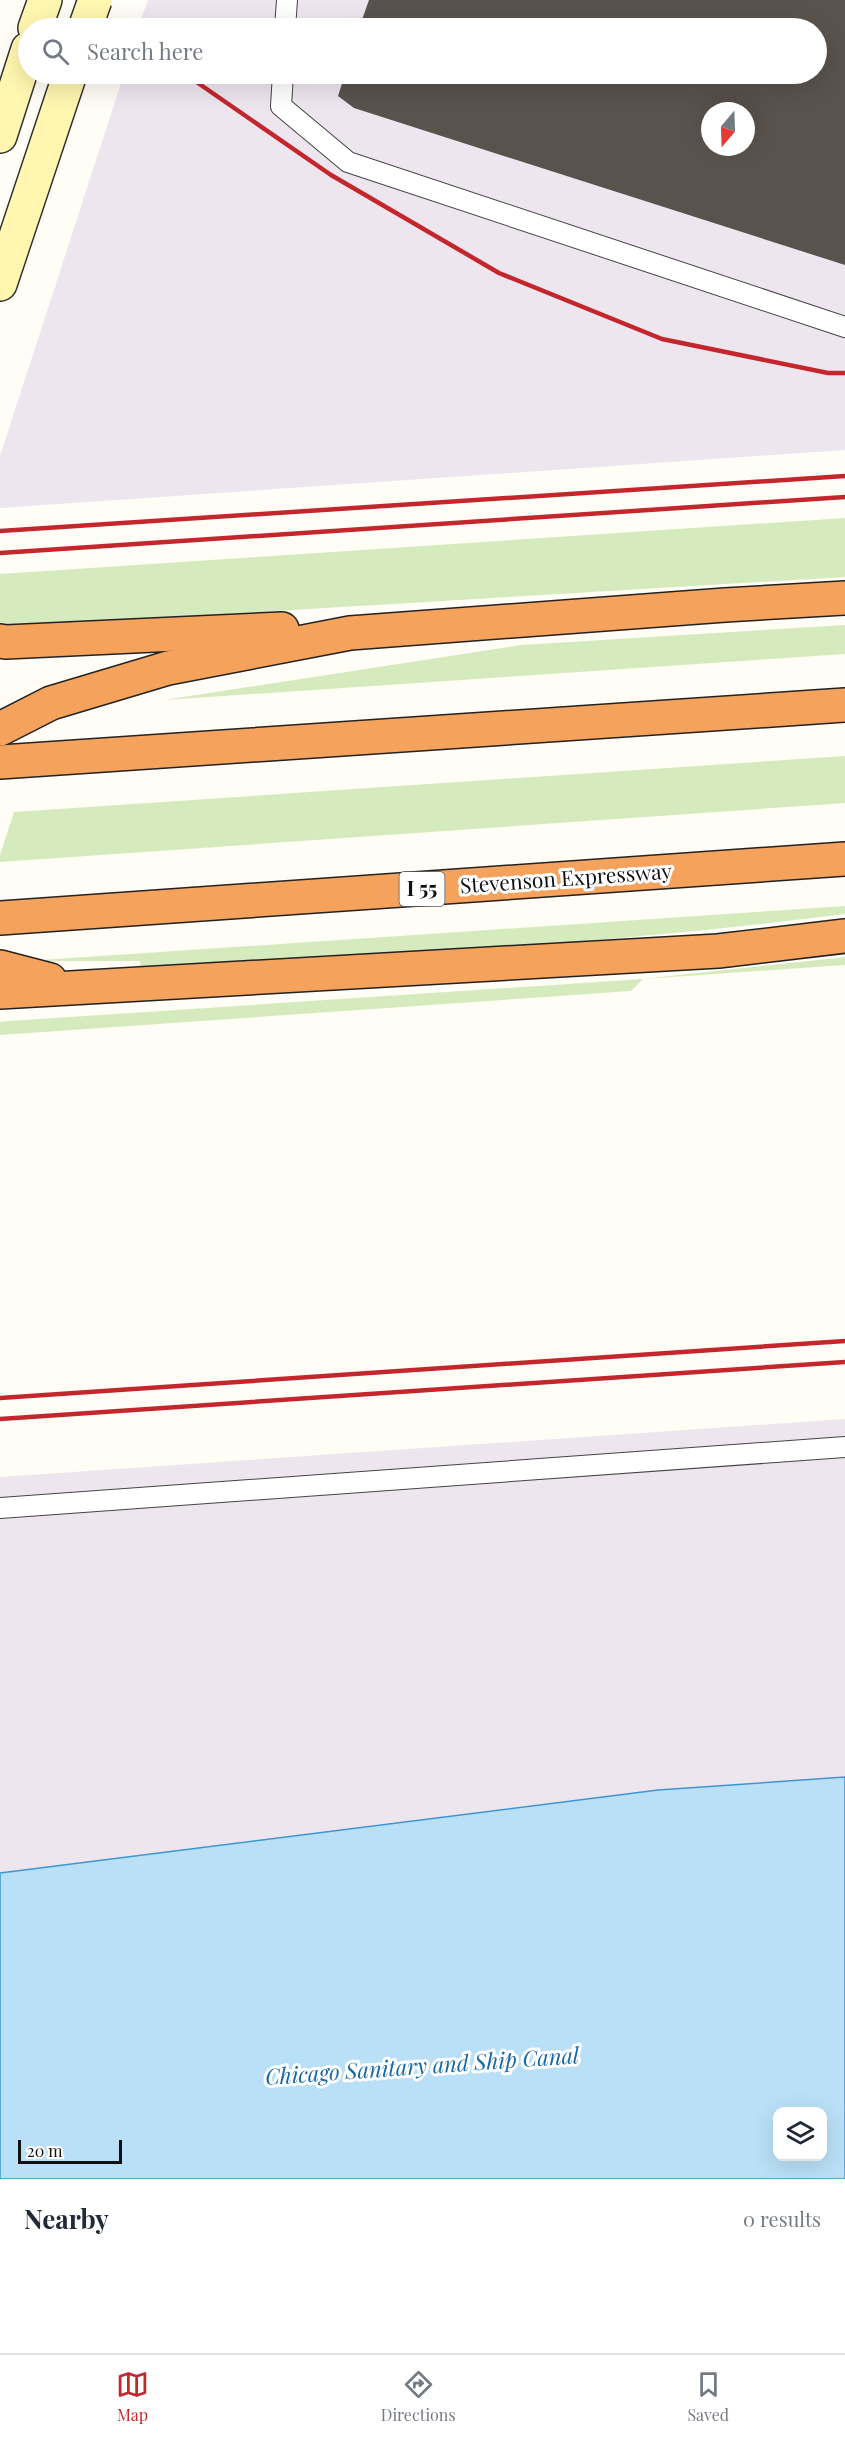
<!DOCTYPE html>
<style>
:root{--surface:#fff;--page:#f2f2f3;--text:#1f2937;--muted:#747a83;--line:#e0e1e3;--accent:#c4262e}
body{margin:0;font-family:"Playfair Display",serif;background:var(--page);color:var(--text)}
.controls{position:absolute;right:18px;bottom:18px;display:grid;overflow:hidden;border-radius:12px;box-shadow:0 6px 24px #0002}
.controls button{width:54px;height:54px;display:grid;place-items:center;padding:0;border:0;border-bottom:2px solid var(--line);background:var(--surface);color:var(--text);font:30px sans-serif}
.compass{position:absolute;left:701px;top:102px;width:54px;height:54px;border-radius:50%;background:var(--surface);box-shadow:0 6px 24px #0002;rotate:199deg}
.scale{position:absolute;left:18px;bottom:15px;width:104px;box-sizing:border-box;padding-left:6px;border:3px solid #111;border-top:0;font-size:16px;line-height:21px;white-space:nowrap;color:#111;-webkit-text-stroke:4px #fff;paint-order:stroke}
.list{margin:0;padding:0;list-style:none}
h2{display:flex;justify-content:space-between;align-items:center;height:78px;margin:0;padding:0 24px;font-size:26px}
h2 small{font-size:20px;font-weight:400;color:var(--muted)}
.icon{flex:none;width:33px;height:33px;fill:none;stroke:currentColor;stroke-width:2;stroke-linecap:round;stroke-linejoin:round}
.map{position:relative;flex:none;width:845px;height:2179px;overflow:hidden}
.search{position:absolute;background:var(--surface);box-shadow:0 6px 24px #0002;left:18px;right:18px;top:18px;height:66px;display:flex;align-items:center;gap:15px;box-sizing:border-box;padding:0 21px;border-radius:33px;color:var(--muted);font-size:22px}
.sheet{height:174px;background:var(--surface)}
nav{display:flex;justify-content:space-around;align-items:center;box-sizing:border-box;height:84px;border-top:2px solid var(--line);background:var(--surface);font-size:16px;color:var(--muted)}
nav a{display:grid;justify-items:center;gap:3px}
nav .on{color:var(--accent)}
.map>svg:first-child{display:block}
</style>
<div class="map">
<svg width="845" height="2179" viewBox="0 0 845 2179">
<rect width="100%" height="100%" fill="#fffdf5"/>
<g fill="#eee6ef" fill-rule="evenodd">
<path d="M148 0H845V450L0 508V456L124 74H816V28H138ZM710 111H746V147H710Z"/>
<path d="M845 1419V1777L658 1790 0 1873V1477Z"/>
</g>
<g fill="#d5ebbd">
<path d="M845 518V577L7 627 0 624V574Z"/>
<path d="M845 625V654L164 700 521 645Z"/>
<path d="M845 756V803L0 862V855L14 812Z"/>
<path d="M845 906V914C611 944 376 955 141 972L140 961H26Z"/>
<path d="M845 957V965L643 979 631 991 0 1035V1022L10 1021 642 979Z"/>
</g>
<path fill="#b9e0f7" stroke="#3f96cf" stroke-width="1.5" fill-rule="evenodd" d="M845 1777V2179H0V1873L658 1790ZM778 2112H822V2156H778Z"/>
<path fill="#5a524d" fill-rule="evenodd" d="M369 0H845V265L354 108 338 96 345 74H816V28H359ZM710 111H746V147H710Z"/>
<g fill="none" stroke-linecap="round" stroke-linejoin="round">
<g stroke="#444" stroke-width="22">
<g id="lane">
<path d="M285 28 287 0"/>
<path d="M283 74 281 106 348 162 845 327"/>
<path d="M0 1508 845 1447"/>
</g>
</g>
<g stroke="#333" stroke-width="36">
<g id="secondary">
<path d="M35 28 45 0"/>
<path d="M0 136 28 49"/>
<path d="M0 284 70 74"/>
</g>
</g>
<g stroke="#222" stroke-width="36">
<g id="highway">
<path d="M0 641 6 642 282 629"/>
<path d="M0 729 51 703 168 668 350 633 725 605 845 598"/>
<path d="M0 762 845 705"/>
<path d="M0 918 845 859"/>
<path d="M0 967 50 980"/>
<path d="M0 992 718 951 845 936"/>
</g>
</g>
<use href="#lane" stroke="#fff" stroke-width="20"/>
<use href="#secondary" stroke="#fff6b0" stroke-width="33"/>
<use href="#highway" stroke="#f5a25d" stroke-width="33"/>
<g stroke="#c4262e" stroke-width="4.5">
<path d="M78 0 119 28"/>
<path d="M185 74 331 175 499 273 662 339 828 373H845"/>
<path d="M0 531 845 476"/>
<path d="M0 553 845 497"/>
<path d="M0 1398 845 1341"/>
<path d="M0 1419 845 1362"/>
</g>
<g stroke="#333" stroke-width="36" stroke-linecap="butt">
<path id="secondary-bridge" d="M85 28 95 0"/>
</g>
<use href="#secondary-bridge" stroke="#fff6b0" stroke-width="33"/>
</g>
<g text-anchor="middle" stroke-width="6" stroke-linejoin="round" paint-order="stroke">
<rect fill="#fff" stroke="#585858" stroke-width="1.5" x="399.5" y="872" width="45" height="34" rx="4.5"/>
<g font-size="20" font-weight="bold" fill="#111">
<text x="422" y="896">I 55</text>
</g>
<g font-size="21" fill="#111" stroke="#fff">
<text transform="translate(566 879) rotate(-4)" y="7">Stevenson Expressway</text>
</g>
<g font-size="22" font-style="italic" fill="#1768a6" stroke="#fff">
<text transform="translate(422 2066) rotate(-4)" y="8">Chicago Sanitary and Ship Canal</text>
</g>
</g>
</svg>
<div class="controls">
<button><svg class="icon" aria-label="layers" viewBox="0 0 24 24"><path d="M12 4l9 5-9 5-9-5zM3 14l9 5 9-5"/></svg></button>
</div>
<svg class="compass" viewBox="-18 -18 36 36"><path d="M0-13l5 13h-10z" fill="#e53935"/><path d="M0 13l5-13h-10z" fill="#747a83"/></svg>
<div class="scale">20 m</div>
<div class="search"><svg class="icon" aria-label="search" viewBox="0 0 24 24"><circle cx="10" cy="10" r="6"/><path d="M15 15l6 6"/></svg>Search here</div>
</div>
<section class="sheet">
<h2>Nearby<small>0 results</small></h2>
<ul class="list">
</ul>
</section>
<nav>
<a class="on"><svg class="icon" aria-label="map" viewBox="0 0 24 24"><path d="M3 6l6-2 6 2 6-2v14l-6 2-6-2-6 2zM9 4v14M15 6v14"/></svg>Map</a>
<a><svg class="icon" aria-label="directions" viewBox="0 0 24 24"><path d="M12 3l9 9-9 9-9-9zM9 14v-3h6M13 9l2 2-2 2"/></svg>Directions</a>
<a><svg class="icon" aria-label="saved" viewBox="0 0 24 24"><path d="M7 4h10v16l-5-4-5 4z"/></svg>Saved</a>
</nav>
